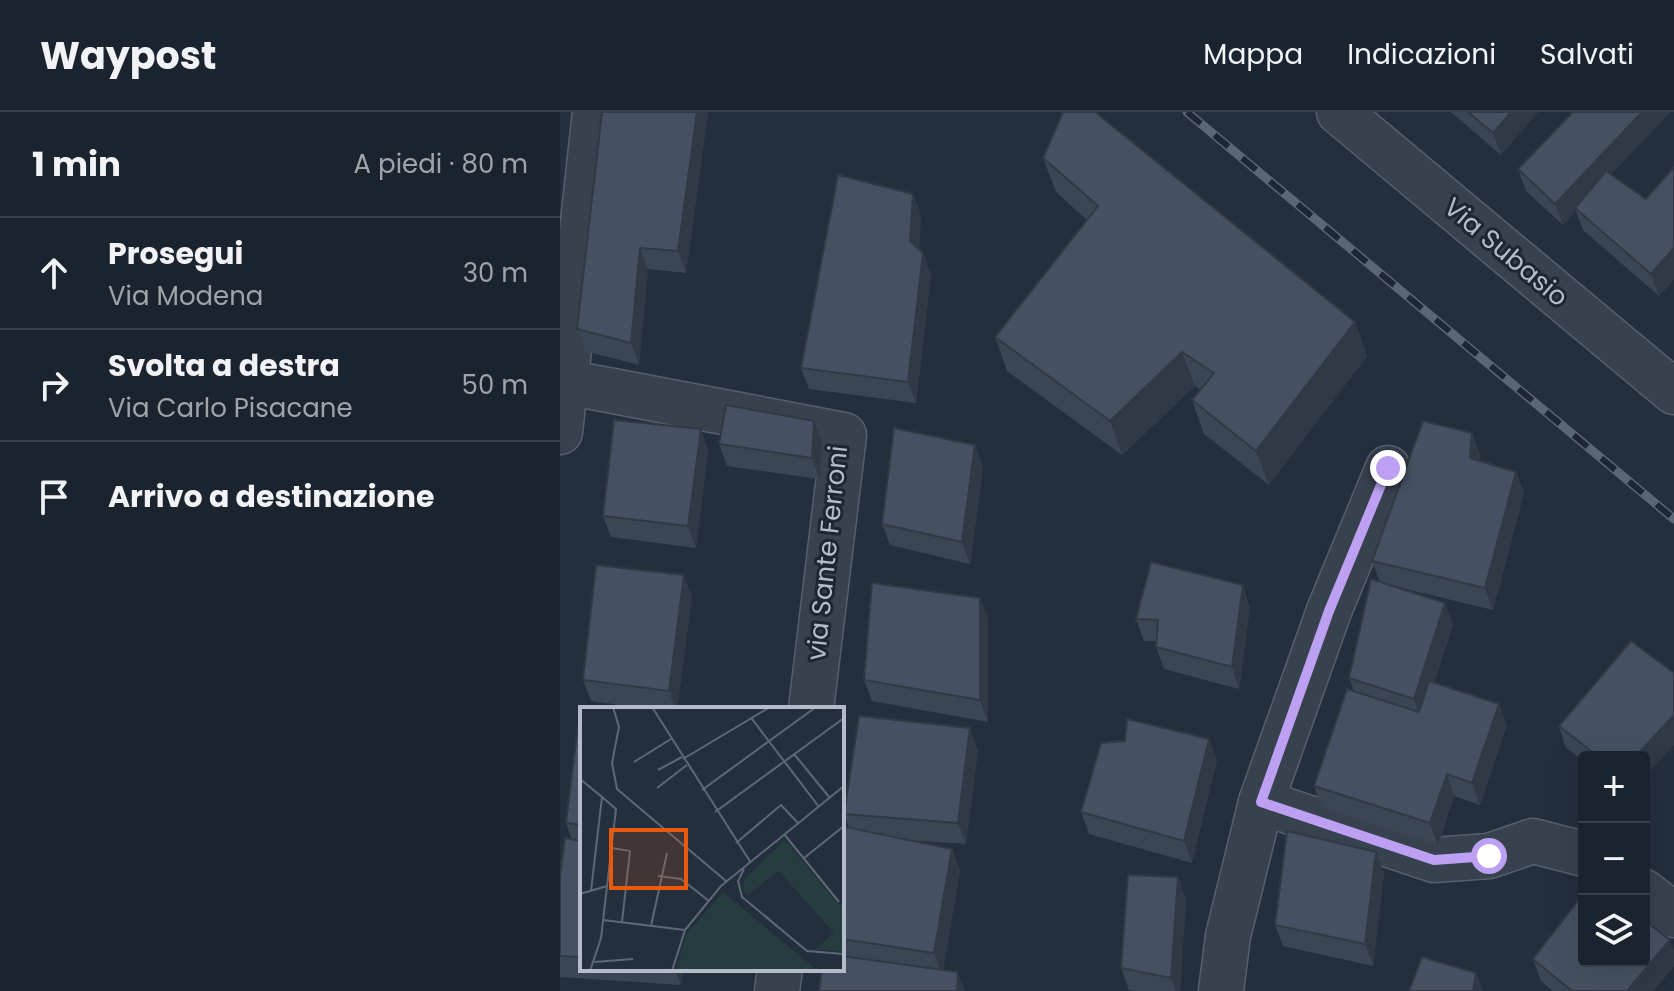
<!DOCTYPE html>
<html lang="it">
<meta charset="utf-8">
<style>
:root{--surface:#1b232e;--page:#282f3a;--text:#f1f3f6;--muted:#a0a4aa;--line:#39404a}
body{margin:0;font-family:Poppins,sans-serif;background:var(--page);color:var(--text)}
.controls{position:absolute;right:24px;bottom:24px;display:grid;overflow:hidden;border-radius:8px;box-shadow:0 8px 32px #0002}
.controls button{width:72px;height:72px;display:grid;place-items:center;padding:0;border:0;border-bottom:2px solid var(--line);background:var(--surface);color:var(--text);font:40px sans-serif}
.stop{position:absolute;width:24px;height:24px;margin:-18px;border:6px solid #bca0f2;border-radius:50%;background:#fff}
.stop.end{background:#bca0f2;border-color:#fff;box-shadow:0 2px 8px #0008}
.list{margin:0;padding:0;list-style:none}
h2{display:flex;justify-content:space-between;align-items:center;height:104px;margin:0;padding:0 32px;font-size:34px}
h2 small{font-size:26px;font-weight:400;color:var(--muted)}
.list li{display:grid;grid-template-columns:52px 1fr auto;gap:24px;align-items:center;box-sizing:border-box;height:112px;padding:0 32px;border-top:2px solid var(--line)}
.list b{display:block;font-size:30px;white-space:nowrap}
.list p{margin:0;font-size:26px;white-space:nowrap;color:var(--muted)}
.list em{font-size:26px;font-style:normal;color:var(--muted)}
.icon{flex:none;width:44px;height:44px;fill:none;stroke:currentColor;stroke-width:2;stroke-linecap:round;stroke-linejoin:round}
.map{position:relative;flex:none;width:1114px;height:879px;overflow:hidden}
header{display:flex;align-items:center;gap:48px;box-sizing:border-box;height:112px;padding:0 40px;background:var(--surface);border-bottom:2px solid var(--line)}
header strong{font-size:38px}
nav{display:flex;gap:44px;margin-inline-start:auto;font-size:28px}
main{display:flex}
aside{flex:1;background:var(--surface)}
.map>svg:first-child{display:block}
</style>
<header>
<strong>Waypost</strong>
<nav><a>Mappa</a><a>Indicazioni</a><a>Salvati</a></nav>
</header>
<main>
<aside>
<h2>1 min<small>A piedi · 80 m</small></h2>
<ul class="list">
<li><svg class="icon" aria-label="ahead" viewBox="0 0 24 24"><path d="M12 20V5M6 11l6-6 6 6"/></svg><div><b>Prosegui</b><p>Via Modena</p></div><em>30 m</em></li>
<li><svg class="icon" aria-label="right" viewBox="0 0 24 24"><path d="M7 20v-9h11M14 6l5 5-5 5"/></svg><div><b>Svolta a destra</b><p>Via Carlo Pisacane</p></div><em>50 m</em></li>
<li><svg class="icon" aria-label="arrive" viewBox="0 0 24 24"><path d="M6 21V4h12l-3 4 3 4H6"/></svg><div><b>Arrivo a destinazione</b></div></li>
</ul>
</aside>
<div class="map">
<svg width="1114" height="879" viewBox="0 0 1114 879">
<rect width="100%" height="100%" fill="#242f3e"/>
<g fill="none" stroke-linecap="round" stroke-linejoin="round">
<g stroke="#565f6c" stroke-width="47">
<g id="minor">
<path d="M779 0 1114 280"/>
<path d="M6 270 284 323 251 597"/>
<path d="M0 320 35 0"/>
<path d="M701 690 874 748 929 744 973 729 1024 742"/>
<path d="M1084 780 1114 803"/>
<path d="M217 879 220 857"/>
<path d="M661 879 668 824 701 690 769 499 828 356"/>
</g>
</g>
<use href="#minor" stroke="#38414e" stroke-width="44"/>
<g stroke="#5a6575" stroke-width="9">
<path id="rail" d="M627 0 1114 407"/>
</g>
<use href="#rail" stroke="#1d2633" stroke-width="6" stroke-dasharray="18" stroke-linecap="butt"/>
</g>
<g fill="#3b4654">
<path d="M42 0H148L126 161 88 157 79 253 25 239 17 217Z"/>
<path d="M891 0H978L941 43Z"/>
<path d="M483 46 795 210 807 244 709 373 644 322 632 288 641 278 635 274 562 343 447 259 435 225 527 108 496 80Z"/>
<path d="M1114 55V167L1099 184 1023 118 1016 99 1003 113 966 79 958 57 1051 62 1086 87Z"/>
<path d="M353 82 361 104 359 137 363 141 371 163 356 291 249 277 241 256Z"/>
<path d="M141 317 148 338 136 436 51 425 43 404Z"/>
<path d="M912 321 920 343V349L956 360 964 381 933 498 825 472 893 513 874 570 947 613 920 693 894 684 878 733 762 695 754 674 794 579 789 566 820 470 812 449Z"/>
<path d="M262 330 260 367 167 354 159 332Z"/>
<path d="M415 333 423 355 410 452 330 433 322 412Z"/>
<path d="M132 484 117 597H88L31 589 23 568Z"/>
<path d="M690 495 679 577 604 557 596 535 597 529H584L576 507Z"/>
<path d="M428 507V610L312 589 304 568Z"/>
<path d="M22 614V857H124L121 873 0 865V764L12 728 6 711Z"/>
<path d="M999 614 1114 633 1084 665V645H1024V649L1006 636Z"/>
<path d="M418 638 406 732 347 728 392 737 400 759 383 858 282 857V744L289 716 284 702Z"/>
<path d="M657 648 632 751 529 722 521 700Z"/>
<path d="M824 761 813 854 723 834 715 813Z"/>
<path d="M626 787 620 879H576L569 878 561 856Z"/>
<path d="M1114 839V854L1093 879H993L981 869 973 847Z"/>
</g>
<g fill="#303945">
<path d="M137 0H148L126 161 118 139Z"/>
<path d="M951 0H978L941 43 933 21Z"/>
<path d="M1082 0H1111L1017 98 1015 96 1016 99 1003 113 995 92Z"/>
<path d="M353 82 361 104 358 150 350 129Z"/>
<path d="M80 136 88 157 79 253 71 231Z"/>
<path d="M1114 136V167L1099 184 1091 162Z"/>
<path d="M363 141 371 163 356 291 348 270Z"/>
<path d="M795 210 807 244 709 373 696 339Z"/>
<path d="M622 240 635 274 562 343 550 309Z"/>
<path d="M254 309 262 330 260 367 252 346Z"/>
<path d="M141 317 148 338 136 436 128 414Z"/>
<path d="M912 321 920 343 918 368 910 346Z"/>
<path d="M415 333 423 355 410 452 402 430Z"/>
<path d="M956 360 964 381 933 498 925 476Z"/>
<path d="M124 463 132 484 117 597H115L109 579Z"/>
<path d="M683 473 690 495 679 577 672 555Z"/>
<path d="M420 486 428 507V610L420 588Z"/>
<path d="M885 491 893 513 862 609 854 587Z"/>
<path d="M939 592 947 613 920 693 912 671Z"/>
<path d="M1114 603V633L1084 665V645H1075Z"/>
<path d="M410 616 418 638 406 732 398 711Z"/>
<path d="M649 627 657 648 632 751 624 729Z"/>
<path d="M887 662 894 684 878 733 870 711Z"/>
<path d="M392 737 400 759 382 863 374 841Z"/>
<path d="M816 740 824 761 813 854 805 832Z"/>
<path d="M618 765 626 787 620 879H616L611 866Z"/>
<path d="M1110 828 1114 839V854L1093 879H1067Z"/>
<path d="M115 857H124L121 873Z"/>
<path d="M398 860 405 879H397Z"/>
<path d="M916 861 923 879H913Z"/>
</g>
<g fill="#455162" stroke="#303945" stroke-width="2">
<path d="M42 0H137L118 139 80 136 71 231 17 217Z"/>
<path d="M503 0H535L795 210 696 339 632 288 654 261 622 240 550 309 435 225 538 94 483 46Z"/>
<path d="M908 0H951L933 21Z"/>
<path d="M1013 0H1082L995 92 958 57Z"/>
<path d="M1114 55V136L1091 162 1015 96 1046 59 1086 87Z"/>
<path d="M278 63 353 82 350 129 363 141 348 270 241 256Z"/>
<path d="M166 293 254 309 252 346 159 332Z"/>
<path d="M54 308 141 317 128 414 43 404Z"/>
<path d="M863 309 912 321 910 346 956 360 925 476 812 449Z"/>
<path d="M334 316 415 333 402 430 322 412Z"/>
<path d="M591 450 683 473 672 555 596 535 598 508 576 507Z"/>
<path d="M36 453 124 463 109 579 23 568Z"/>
<path d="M811 467 885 491 854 587 789 566Z"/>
<path d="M312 471 420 486V588L304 568Z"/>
<path d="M1071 529 1114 561V603L1075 645H1039L999 614Z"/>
<path d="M869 569 939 592 912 671 887 662 870 711 754 674 787 577 859 600Z"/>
<path d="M299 604 410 616 398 711 284 702Z"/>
<path d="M567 607 649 627 624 729 521 700 541 631 565 629Z"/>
<path d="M18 614H22V713L6 711Z"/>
<path d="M286 715 392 737 374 841 282 827V744Z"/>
<path d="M727 719 816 740 805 832 715 813Z"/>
<path d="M5 726 22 729V845L0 844V764Z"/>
<path d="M568 763 618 765 611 866 561 856Z"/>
<path d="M1024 781V849H1084V808L1110 828 1067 879H1012L973 847Z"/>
<path d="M282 844 398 860 397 879H259L262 857H282Z"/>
<path d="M862 845 916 861 913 879H849Z"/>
</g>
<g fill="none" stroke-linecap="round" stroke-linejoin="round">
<path stroke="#bca0f2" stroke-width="10" d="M828 356 769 499 701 690 874 748 929 744"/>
</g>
<g text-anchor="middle" stroke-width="6" stroke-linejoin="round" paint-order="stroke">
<g font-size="26" fill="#b4bcc9" stroke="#1d2633">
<text transform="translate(946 140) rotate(40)" y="9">Via Subasio</text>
<text transform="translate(267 441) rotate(-84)" y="9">via Sante Ferroni</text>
</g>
</g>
<g transform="translate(20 595)">
<rect width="264" height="264" fill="#242f3e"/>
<path d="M205 133 259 198 264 195V244L234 243 254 226 199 164 167 189 164 185V172ZM143 185 238 264H96L105 229Z" fill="#263c3f"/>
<path fill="none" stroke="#5e6776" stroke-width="2" d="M33 0 39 20 32 56 37 82 146 174M72 0 171 156M172 12 239 100M214 47 250 91M103 52 190 0M54 55 91 32M78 63 102 50M0 72 22 90 11 184M77 81 107 58M122 83 236 0M135 105 264 11M204 127 259 195M156 136 201 98 218 116M32 141 50 144 42 215M224 151 264 119M164 162 158 174 162 190 227 244 264 247M78 169 101 172 129 194M0 187 27 179M23 213 105 223M71 219 87 146M14 255 53 252M10 264 21 231 36 102 22 90M92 264 105 223 141 179 264 79"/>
<path fill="#e8590c" fill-opacity="0.15" stroke="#e8590c" stroke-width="4" d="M31 123H106V181H31Z"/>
<rect width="264" height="264" fill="none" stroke="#b4bcc9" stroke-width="4"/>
</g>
</svg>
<div class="controls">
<button>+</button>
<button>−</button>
<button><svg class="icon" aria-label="layers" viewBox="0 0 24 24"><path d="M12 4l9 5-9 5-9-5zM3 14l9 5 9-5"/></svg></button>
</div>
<div class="stop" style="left:929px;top:744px"></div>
<div class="stop end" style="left:828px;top:356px"></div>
</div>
</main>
